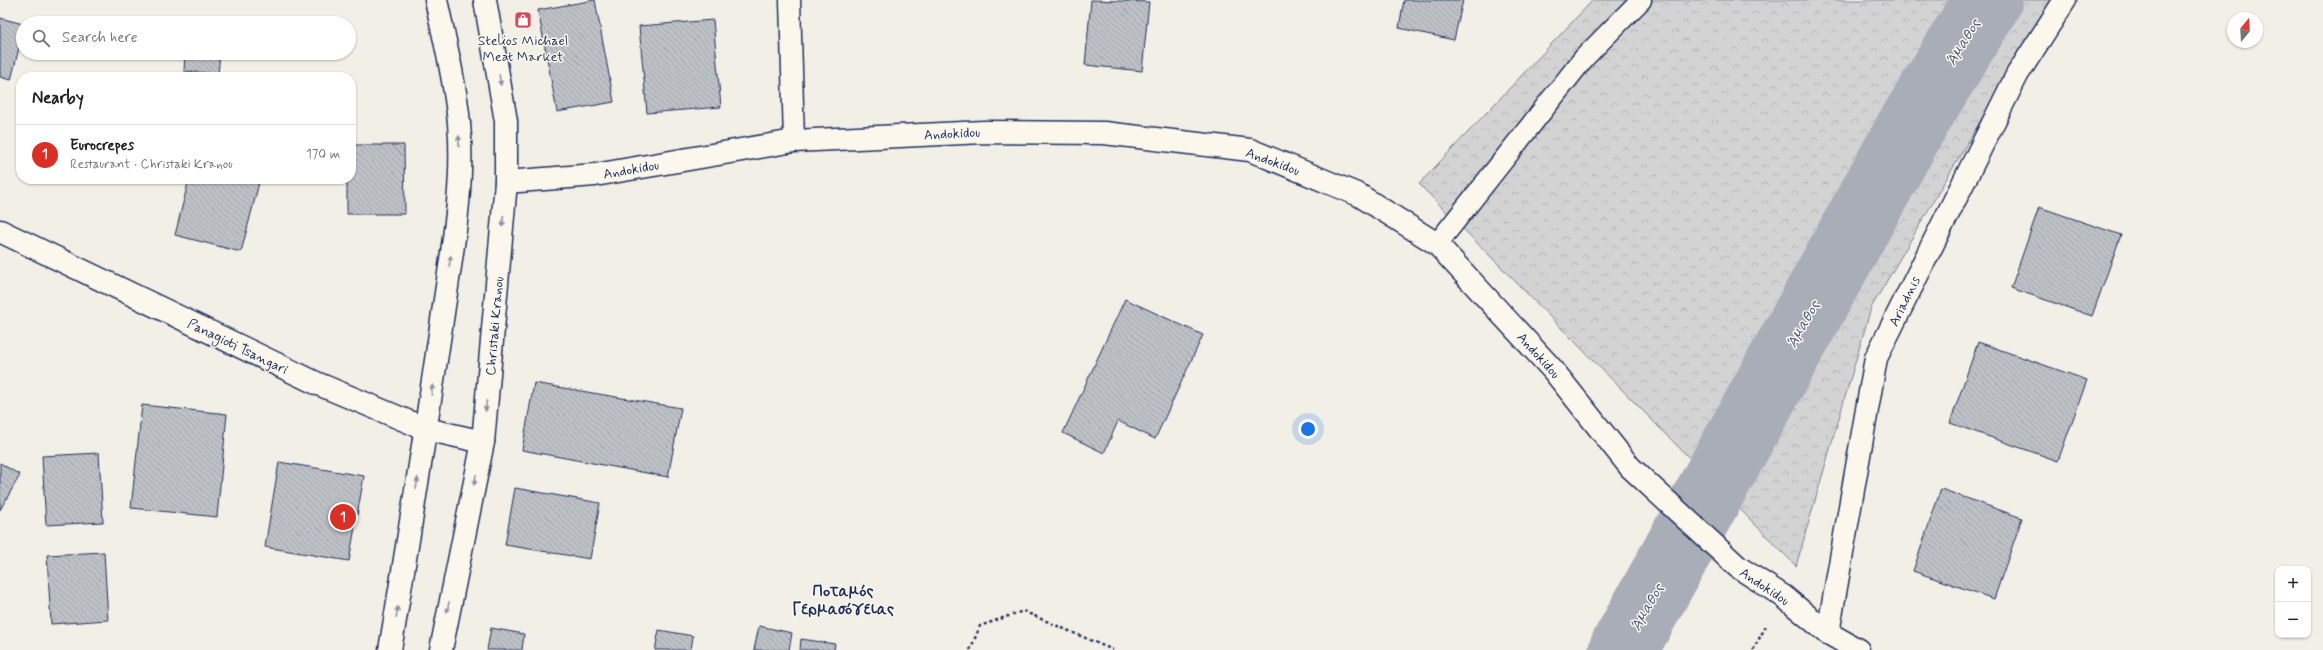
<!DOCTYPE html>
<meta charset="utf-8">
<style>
:root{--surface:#fff;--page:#f2f2f2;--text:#202124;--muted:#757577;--line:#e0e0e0;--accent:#d93025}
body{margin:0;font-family:Mynerve,sans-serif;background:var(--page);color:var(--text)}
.controls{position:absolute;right:12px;bottom:12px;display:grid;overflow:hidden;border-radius:8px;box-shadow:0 1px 3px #0004}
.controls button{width:36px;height:36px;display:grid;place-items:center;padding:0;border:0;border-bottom:1px solid var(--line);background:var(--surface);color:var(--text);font:20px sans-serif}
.compass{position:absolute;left:2227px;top:12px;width:36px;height:36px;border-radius:50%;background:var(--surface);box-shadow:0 1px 3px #0004;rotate:18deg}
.you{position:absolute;left:1308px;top:429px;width:14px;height:14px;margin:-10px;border:3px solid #fff;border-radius:50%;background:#1a73e8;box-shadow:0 0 0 6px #1a73e833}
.badge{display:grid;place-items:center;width:26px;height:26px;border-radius:50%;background:var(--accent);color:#fff;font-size:13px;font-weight:700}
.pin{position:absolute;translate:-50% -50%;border:2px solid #fff;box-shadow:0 1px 4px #0006}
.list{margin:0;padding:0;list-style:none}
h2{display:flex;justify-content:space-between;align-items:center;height:52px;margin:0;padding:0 16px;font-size:17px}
h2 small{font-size:13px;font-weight:400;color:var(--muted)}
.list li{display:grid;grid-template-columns:26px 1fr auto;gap:12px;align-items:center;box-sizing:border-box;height:60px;padding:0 16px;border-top:1px solid var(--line)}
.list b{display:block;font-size:15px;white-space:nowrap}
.list p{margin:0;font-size:13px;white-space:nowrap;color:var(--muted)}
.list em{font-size:13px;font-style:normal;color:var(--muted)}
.icon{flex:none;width:22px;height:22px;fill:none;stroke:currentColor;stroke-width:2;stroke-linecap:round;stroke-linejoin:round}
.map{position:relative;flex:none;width:2323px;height:650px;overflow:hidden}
.search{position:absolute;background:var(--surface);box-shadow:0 1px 3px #0004;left:16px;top:16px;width:340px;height:44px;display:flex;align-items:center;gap:10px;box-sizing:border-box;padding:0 14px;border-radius:22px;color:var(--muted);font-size:15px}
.panel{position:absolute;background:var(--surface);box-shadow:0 1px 3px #0004;left:16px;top:72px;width:340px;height:112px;border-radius:16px}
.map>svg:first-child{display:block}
</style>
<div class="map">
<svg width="2323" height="650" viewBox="0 0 2323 650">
<defs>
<pattern id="forest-crowns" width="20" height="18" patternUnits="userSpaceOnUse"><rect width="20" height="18" fill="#d2d3d2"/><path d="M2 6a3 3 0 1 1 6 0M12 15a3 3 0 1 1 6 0" fill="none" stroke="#b4b5b7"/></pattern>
<pattern id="building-back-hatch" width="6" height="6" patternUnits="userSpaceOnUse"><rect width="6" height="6" fill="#bdc0c4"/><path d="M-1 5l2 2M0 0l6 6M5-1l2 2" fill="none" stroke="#a2a5ab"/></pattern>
</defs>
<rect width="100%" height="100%" fill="#f2efe6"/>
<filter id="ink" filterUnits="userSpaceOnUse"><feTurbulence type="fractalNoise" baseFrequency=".025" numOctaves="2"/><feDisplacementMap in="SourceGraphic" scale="8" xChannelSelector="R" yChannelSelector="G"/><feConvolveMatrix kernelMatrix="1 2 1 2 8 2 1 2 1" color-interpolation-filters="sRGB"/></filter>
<g filter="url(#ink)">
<path fill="url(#forest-crowns)" stroke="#768198" d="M1593 0H2051L1871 308 1796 566 1419 184Z"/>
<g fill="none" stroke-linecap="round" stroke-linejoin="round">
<path stroke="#a9adb7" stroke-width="69" d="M1623 650 1910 129 1988 0"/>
</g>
<g fill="url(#building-back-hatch)" stroke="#1b2f5e">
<path d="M595 0 614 102 557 112 538 10Z"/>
<path d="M1091 0 1149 2 1142 71 1085 65Z"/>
<path d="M1404 0H1463L1454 40 1399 28Z"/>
<path d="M0 18 23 24V32L11 80 0 77Z"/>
<path d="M713 20 721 107 647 113 639 26Z"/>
<path d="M185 53H220L218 74 184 71Z"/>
<path d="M351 145H404L405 214H347V179H351Z"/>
<path d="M189 179H260L241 252 175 235Z"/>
<path d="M2039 207 2121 235 2092 316 2011 288Z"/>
<path d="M1125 299 1203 335 1155 439 1118 421 1104 453 1063 433Z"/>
<path d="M1978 342 2087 380 2058 461 1950 423Z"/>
<path d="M534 383 681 408 668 477 522 450Z"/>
<path d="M142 405 227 414 217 517 131 508Z"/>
<path d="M99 453 103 522 46 525 42 456Z"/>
<path d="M279 462 364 476 349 561 265 547Z"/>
<path d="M0 463 20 475 0 510Z"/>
<path d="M515 488 600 503 590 559 505 545Z"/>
<path d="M1941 489 2022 518 1994 599 1913 571Z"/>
<path d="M104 552 108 620 51 624 47 555Z"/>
<path d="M759 626 792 633 789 650H754Z"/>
<path d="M491 628 524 634 522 650H487Z"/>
<path d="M659 630 693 636 691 650H655Z"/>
<path d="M801 639 835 644 834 650H800Z"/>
</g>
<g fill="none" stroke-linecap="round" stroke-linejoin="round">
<g stroke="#1b2f5e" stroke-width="23">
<g id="lane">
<path d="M790 0 794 141"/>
<path d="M1437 244 1584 58 1641 0"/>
</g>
</g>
<g stroke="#1b2f5e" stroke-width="25">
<g id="street">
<path d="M426 429 483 442"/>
<path d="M1828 633 1876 358 2017 75 2065 0"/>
</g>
</g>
<g stroke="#1b2f5e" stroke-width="25">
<g id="secondary">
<path d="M506 182 595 175 794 141 984 132 1104 133 1250 150 1359 195 1437 244 1553 370 1630 467 1738 567 1783 596 1828 633 1858 650"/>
<path d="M0 231 316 383 426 429"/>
<path d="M390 650C408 542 425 435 441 327 450 262 465 189 459 123 455 82 445 41 436 0"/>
<path d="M441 650 483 442 506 182V121L485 0"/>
</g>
</g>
<g stroke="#1b2f5e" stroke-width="2.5" stroke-dasharray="3 3" stroke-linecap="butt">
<path d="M970 650 980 626 1023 611 1113 650"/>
<path d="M1753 650 1767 624"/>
</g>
<use href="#lane" stroke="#fbf7ec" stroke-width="20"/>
<use href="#street" stroke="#fbf7ec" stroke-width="22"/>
<use href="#secondary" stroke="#fbf7ec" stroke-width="22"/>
</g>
<defs><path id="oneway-solid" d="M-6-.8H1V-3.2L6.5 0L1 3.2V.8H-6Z"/></defs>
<g fill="#8b93a5">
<use href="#oneway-solid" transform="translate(500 80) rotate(81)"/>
<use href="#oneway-solid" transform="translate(459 141) rotate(-90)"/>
<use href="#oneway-solid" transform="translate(503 221) rotate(95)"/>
<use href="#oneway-solid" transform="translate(450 261) rotate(-82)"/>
<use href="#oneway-solid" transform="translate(432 390) rotate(-82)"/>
<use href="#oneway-solid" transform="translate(486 406) rotate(95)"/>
<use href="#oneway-solid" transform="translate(475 480) rotate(102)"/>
<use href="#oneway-solid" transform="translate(417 483) rotate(-81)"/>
<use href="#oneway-solid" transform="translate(448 607) rotate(102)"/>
<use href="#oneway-solid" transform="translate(397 612) rotate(-81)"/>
</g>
</g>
<defs>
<g id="shop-square" transform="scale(0.9)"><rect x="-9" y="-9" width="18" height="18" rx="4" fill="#d1495b" stroke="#fbf7ec"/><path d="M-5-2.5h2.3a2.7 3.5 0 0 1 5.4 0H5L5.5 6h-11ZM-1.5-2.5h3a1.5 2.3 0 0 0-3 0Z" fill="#fff"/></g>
</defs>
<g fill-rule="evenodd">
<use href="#shop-square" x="523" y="20"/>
</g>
<g text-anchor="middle" stroke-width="3" stroke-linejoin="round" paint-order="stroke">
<g font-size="14" fill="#1b2f5e" stroke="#fbf7ec">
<text x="523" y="45">Stelios Michael<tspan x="523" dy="16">Meat Market</tspan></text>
</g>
<g font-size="14" fill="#1b2f5e" stroke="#fbf7ec">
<text transform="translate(952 133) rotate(-3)" y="5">Andokidou</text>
<text transform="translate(1273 161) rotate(20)" y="5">Andokidou</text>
<text transform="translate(631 169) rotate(-10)" y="5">Andokidou</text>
<text transform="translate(1904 301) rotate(-64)" y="5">Ariadnis</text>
<text transform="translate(494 326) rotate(-85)" y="5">Christaki Kranou</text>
<text transform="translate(238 346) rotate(26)" y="5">Panagioti Tsangari</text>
<text transform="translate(1539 355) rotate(48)" y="5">Andokidou</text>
<text transform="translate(1765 586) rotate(34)" y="5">Andokidou</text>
</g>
<g font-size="15" font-style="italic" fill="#465579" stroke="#fbf7ec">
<text transform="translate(1963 42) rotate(-59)" y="5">Άμαθος</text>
<text transform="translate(1803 324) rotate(-61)" y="5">Άμαθος</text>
<text transform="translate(1647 607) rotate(-61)" y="5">Άμαθος</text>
</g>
<g font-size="16" font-weight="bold" fill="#1b2f5e" stroke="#fbf7ec">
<text x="843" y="596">Ποταμός<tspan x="843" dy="18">Γερμασόγειας</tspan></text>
</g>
</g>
</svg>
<div class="controls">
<button>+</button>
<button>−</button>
</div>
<svg class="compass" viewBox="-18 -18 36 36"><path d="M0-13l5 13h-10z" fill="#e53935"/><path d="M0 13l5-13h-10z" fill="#757577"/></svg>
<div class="you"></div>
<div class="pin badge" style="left:343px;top:517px">1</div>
<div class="search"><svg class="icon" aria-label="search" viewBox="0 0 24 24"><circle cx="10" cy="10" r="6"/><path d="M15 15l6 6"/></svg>Search here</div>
<section class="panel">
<h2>Nearby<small></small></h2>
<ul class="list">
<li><span class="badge">1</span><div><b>Eurocrepes</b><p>Restaurant · Christaki Kranou</p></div><em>170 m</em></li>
</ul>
</section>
</div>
